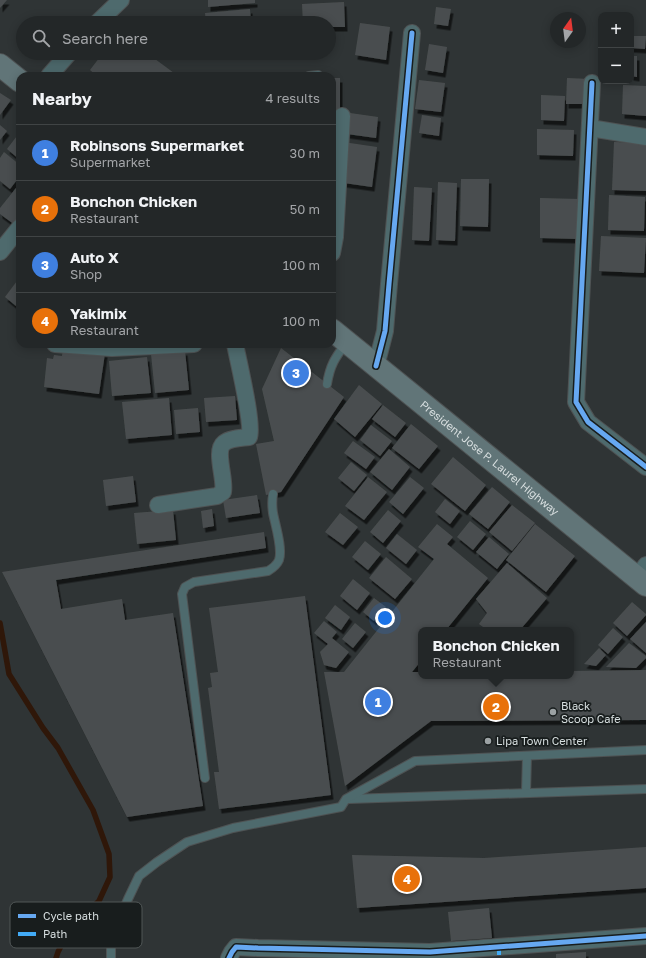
<!DOCTYPE html>
<meta charset="utf-8">
<style>
:root{--surface:#232728;--page:#2f3334;--text:#f1f3f6;--muted:#a3a5a8;--line:#404445;--accent:#db2777}
body{margin:0;font-family:"Golos Text",sans-serif;background:var(--page);color:var(--text)}
.controls{position:absolute;right:12px;top:12px;display:grid;overflow:hidden;border-radius:8px;box-shadow:0 2px 10px #0003}
.controls button{width:36px;height:36px;display:grid;place-items:center;padding:0;border:0;border-bottom:1px solid var(--line);background:var(--surface);color:var(--text);font:20px sans-serif}
.compass{position:absolute;left:550px;top:12px;width:36px;height:36px;border-radius:50%;background:var(--surface);box-shadow:0 2px 10px #0003;rotate:14deg}
.you{position:absolute;left:385px;top:618px;width:14px;height:14px;margin:-10px;border:3px solid #fff;border-radius:50%;background:#1a73e8;box-shadow:0 0 0 6px #1a73e833}
.badge{display:grid;place-items:center;width:26px;height:26px;border-radius:50%;background:var(--accent);color:#fff;font-size:13px;font-weight:700}
.pin{position:absolute;translate:-50% -50%;border:2px solid #fff;box-shadow:0 1px 4px #0006}
.popup{position:absolute;left:418px;top:627px;width:156px;height:52px;box-sizing:border-box;display:grid;place-content:center;border-radius:8px;background:var(--surface);filter:drop-shadow(0 1px 3px #0005);font-size:13px;white-space:nowrap;color:var(--muted)}
.popup b{font-size:15px;color:var(--text)}
.popup::after{content:'';position:absolute;left:50%;top:100%;margin-left:-8px;border:8px solid transparent;border-top-color:var(--surface)}
.list{margin:0;padding:0;list-style:none}
h2{display:flex;justify-content:space-between;align-items:center;height:52px;margin:0;padding:0 16px;font-size:17px}
h2 small{font-size:13px;font-weight:400;color:var(--muted)}
.list li{display:grid;grid-template-columns:26px 1fr auto;gap:12px;align-items:center;box-sizing:border-box;height:56px;padding:0 16px;border-top:1px solid var(--line)}
.list b{display:block;font-size:15px;white-space:nowrap}
.list p{margin:0;font-size:13px;white-space:nowrap;color:var(--muted)}
.list em{font-size:13px;font-style:normal;color:var(--muted)}
.icon{flex:none;width:22px;height:22px;fill:none;stroke:currentColor;stroke-width:2;stroke-linecap:round;stroke-linejoin:round}
.map{position:relative;flex:none;width:646px;height:958px;overflow:hidden}
.search{position:absolute;background:var(--surface);box-shadow:0 2px 10px #0003;left:16px;top:16px;width:320px;height:44px;display:flex;align-items:center;gap:10px;box-sizing:border-box;padding:0 14px;border-radius:22px;color:var(--muted);font-size:15px}
.panel{position:absolute;background:var(--surface);box-shadow:0 2px 10px #0003;left:16px;top:72px;width:320px;height:276px;border-radius:12px}
.map>svg:first-child{display:block}
</style>
<div class="map">
<svg width="646" height="958" viewBox="0 0 646 958">
<defs>
<filter id="shadow"><feDropShadow dx="2.5" dy="4.5" stdDeviation="0" flood-color="#0009"/></filter>
</defs>
<rect width="100%" height="100%" fill="#2f3435"/>
<g fill="none" stroke-linecap="round" stroke-linejoin="round">
<path stroke="#2f1709" stroke-width="5.5" d="M0 623 9 674 43 728 58 748 93 810 109 854 110 877 99 901 70 928 58 952 56 958"/>
</g>
<g fill="#4a4e4f" filter="url(#shadow)">
<path d="M0 0H7L0 8Z"/>
<path d="M208 0H255V3L208 7Z"/>
<path d="M344 2 345 27H329V23H303L302 4Z"/>
<path d="M436 7 451 9 448 26 434 24Z"/>
<path d="M250 9 251 23H206L205 13Z"/>
<path d="M360 23 390 27 386 60 355 55Z"/>
<path d="M631 36H646L645 49 631 48Z"/>
<path d="M429 44 447 47 443 73 425 70Z"/>
<path d="M103 53H145L150 57 151 56 178 76H97L90 70Z"/>
<path d="M208 53H224V54L208 55Z"/>
<path d="M631 56H637V77L631 76Z"/>
<rect x="332" y="78" width="8" height="32"/>
<path d="M567 78 590 79V104H566Z"/>
<path d="M419 80 445 83 441 112 415 109Z"/>
<path d="M623 85 646 86V116L622 114Z"/>
<path d="M0 93 11 100 0 115Z"/>
<path d="M541 95 565 96 564 121 541 120Z"/>
<path d="M350 113 378 117 376 138 347 134Z"/>
<path d="M332 115H335L333 131 332 130Z"/>
<path d="M422 115 441 118 439 136 419 133Z"/>
<path d="M0 125 7 131 0 140Z"/>
<path d="M537 129 574 130 573 156 537 155Z"/>
<path d="M20 132V160L7 149Z"/>
<path d="M343 142 377 147 372 187 344 183Z"/>
<path d="M614 142 646 143V191L612 190Z"/>
<path d="M4 152 20 165V176L10 189 0 181V158Z"/>
<path d="M461 179H489L488 227 460 226Z"/>
<path d="M438 182 457 183 455 241 436 240Z"/>
<path d="M20 183V218L15 225 0 214V208Z"/>
<path d="M414 187 432 188 429 241 412 240Z"/>
<path d="M609 195 645 197 644 231 608 230Z"/>
<path d="M540 198 580 199 579 239 540 238Z"/>
<path d="M601 236 646 238 644 273 599 271Z"/>
<path d="M20 277V301L16 306 5 297Z"/>
<path d="M63 348 105 353 99 394 44 387 47 358 53 359 54 355 62 356Z"/>
<path d="M281 348 344 397 281 492 266 495 256 444 274 441 262 389Z"/>
<path d="M185 351 189 390 155 393 151 354Z"/>
<path d="M147 357 151 393 112 396 109 361Z"/>
<path d="M359 385 382 404 355 437 334 419Z"/>
<path d="M235 396 237 420 206 422 204 398Z"/>
<path d="M169 398 172 435 126 439 122 402Z"/>
<path d="M383 405 406 423 395 437 372 419Z"/>
<path d="M198 408 200 432 176 434 174 410Z"/>
<path d="M411 424 438 446 419 469 392 448Z"/>
<path d="M371 425 392 441 380 456 360 440Z"/>
<path d="M353 441 375 457 366 469 344 453Z"/>
<path d="M389 449 410 467 392 490 370 472Z"/>
<path d="M453 457 486 485 465 511 431 484Z"/>
<path d="M351 462 367 475 354 491 338 478Z"/>
<path d="M133 476 136 502 106 506 103 480Z"/>
<path d="M368 477 387 492 364 520 345 506Z"/>
<path d="M410 477 424 488 403 514 389 502Z"/>
<path d="M492 487 510 502 488 529 469 514Z"/>
<path d="M257 495 260 513 226 518 223 500Z"/>
<path d="M445 499 460 511 450 524 435 512Z"/>
<path d="M512 505 535 523 512 551 489 532Z"/>
<path d="M212 509 214 526 203 528 201 511Z"/>
<path d="M173 510 176 540 137 544 134 513Z"/>
<path d="M388 510 401 521 383 543 370 532Z"/>
<path d="M340 513 358 527 343 545 325 532Z"/>
<path d="M470 521 486 534 473 550 457 537Z"/>
<path d="M437 524 453 537 447 544 488 578 446 630H421V661L412 672H421V676H571V671L646 670V720L431 721 345 786 324 672H344L434 559 418 547Z"/>
<path d="M535 524 575 556 546 592 506 560Z"/>
<path d="M264 532 266 548 56 580 61 609 122 599 125 620 173 613 203 806 127 817 2 572Z"/>
<path d="M397 534 417 550 406 564 386 548Z"/>
<path d="M489 537 509 554 497 569 476 552Z"/>
<path d="M365 541 381 554 368 570 352 557Z"/>
<path d="M386 557 412 579 395 599 369 578Z"/>
<path d="M507 563 547 598 520 630H487L479 624 487 613 476 599Z"/>
<path d="M353 579 370 593 357 610 340 596Z"/>
<path d="M305 596 331 795 219 809 214 772H219L208 688 212 687 210 673 218 672 209 608Z"/>
<path d="M374 598 386 607 374 621 363 612Z"/>
<path d="M632 602 646 614V615L627 636 613 623Z"/>
<path d="M335 605 350 617 341 630 325 618Z"/>
<path d="M324 621 337 632 332 638 349 652 336 668 324 665 320 652 328 644 314 633Z"/>
<path d="M646 622V653L630 639Z"/>
<path d="M355 623 366 632 353 648 342 639Z"/>
<path d="M613 628 623 637 608 654 598 645Z"/>
<path d="M629 643 646 656V658L636 668 606 667Z"/>
<path d="M599 648 606 655 596 666 584 664Z"/>
<path d="M646 847V888L357 908 352 855 484 858Z"/>
<path d="M489 908 492 938 451 941 448 912Z"/>
<path d="M586 952V958H556V954Z"/>
</g>
<g fill="none" stroke-linecap="round" stroke-linejoin="round">
<g stroke="#4e5253" stroke-width="10">
<g id="lane">
<path d="M309 76 318 75"/>
<path d="M327 384C330 365 335 358 346 343"/>
<path d="M205 778 182 594 185 587 194 582 268 571C273 568 277 565 279 560 283 549 275 524 273 513 272 506 272 500 273 494"/>
<path d="M526 793 527 756"/>
<path d="M349 799 646 789"/>
<path d="M111 958V938L128 899 139 876 157 862 187 842 233 828 341 807 346 799 415 761 646 750"/>
</g>
</g>
<g stroke="#4e5253" stroke-width="18">
<g id="street">
<path d="M97 23 121 0"/>
<path d="M49 76 69 53"/>
<path d="M592 83 576 402 588 422 646 467"/>
<path d="M590 128 646 137"/>
<path d="M0 252 20 227"/>
<path d="M332 253 335 237 342 116"/>
<path d="M55 344 112 348 194 344"/>
<path d="M376 366 385 331 389 284 412 33"/>
<path d="M158 505 217 496 223 492C226 480 214 451 224 443 230 438 242 438 249 437 254 426 238 360 235 344"/>
<path d="M637 578 646 565"/>
<path d="M229 958 232 952 236 947 258 948 430 952 646 936"/>
</g>
</g>
<g stroke="#4e5253" stroke-width="24">
<g id="highway">
<path d="M0 65 20 81"/>
<path id="s1" d="M332 330 646 585"/>
</g>
</g>
<use href="#lane" stroke="#4e6a6d" stroke-width="8"/>
<use href="#street" stroke="#4e6a6d" stroke-width="16"/>
<use href="#highway" stroke="#617578" stroke-width="22"/>
<path stroke="#42abf6" stroke-width="4" stroke-dasharray="8 4" stroke-linecap="butt" d="M499 947V958"/>
<g stroke="#181d1d" stroke-width="8">
<g id="cycleway">
<path d="M592 83 576 402 588 422 646 467"/>
<path d="M376 366 385 331 389 284 412 33"/>
<path d="M229 958 232 952 236 947 258 948 430 952 646 936"/>
</g>
</g>
<use href="#cycleway" stroke="#66a8f1" stroke-width="5"/>
</g>
<g fill="#9ca2a4" stroke="#181d1d" stroke-width="1.5">
<circle cx="553" cy="712" r="4"/>
<circle cx="488" cy="741" r="4"/>
</g>
<g text-anchor="middle" stroke-width="3.5" stroke-linejoin="round" paint-order="stroke">
<g font-size="11" fill="#d7dedf" stroke="#181d1d">
<text dy="4" stroke="none"><textPath href="#s1" startOffset="203">President Jose P. Laurel Highway</textPath></text>
</g>
<g font-size="11" fill="#d7dedf" stroke="#181d1d" text-anchor="start">
<text x="561" y="710">Black<tspan x="561" dy="13">Scoop Cafe</tspan></text>
<text x="496" y="745">Lipa Town Center</text>
</g>
</g>
<rect x="10" y="902" width="132" height="46" rx="6" fill="#181d1d" stroke="#515757" stroke-width="1"/>
<rect x="18" y="914" width="18" height="4" fill="#66a8f1"/>
<rect x="18" y="932" width="18" height="4" fill="#42abf6"/>
<g font-size="11" fill="#d7dedf">
<text x="43" y="920">Cycle path</text>
<text x="43" y="938">Path</text>
</g>
</svg>
<div class="controls">
<button>+</button>
<button>−</button>
</div>
<svg class="compass" viewBox="-18 -18 36 36"><path d="M0-13l5 13h-10z" fill="#e53935"/><path d="M0 13l5-13h-10z" fill="#a3a5a8"/></svg>
<div class="you"></div>
<div class="pin badge" style="left:378px;top:702px;background:#3f7fe0">1</div>
<div class="pin badge" style="left:496px;top:707px;background:#e8710a">2</div>
<div class="popup"><b>Bonchon Chicken</b>Restaurant</div>
<div class="pin badge" style="left:296px;top:373px;background:#3f7fe0">3</div>
<div class="pin badge" style="left:407px;top:879px;background:#e8710a">4</div>
<div class="search"><svg class="icon" aria-label="search" viewBox="0 0 24 24"><circle cx="10" cy="10" r="6"/><path d="M15 15l6 6"/></svg>Search here</div>
<section class="panel">
<h2>Nearby<small>4 results</small></h2>
<ul class="list">
<li><span class="badge" style="background:#3f7fe0">1</span><div><b>Robinsons Supermarket</b><p>Supermarket</p></div><em>30 m</em></li>
<li><span class="badge" style="background:#e8710a">2</span><div><b>Bonchon Chicken</b><p>Restaurant</p></div><em>50 m</em></li>
<li><span class="badge" style="background:#3f7fe0">3</span><div><b>Auto X</b><p>Shop</p></div><em>100 m</em></li>
<li><span class="badge" style="background:#e8710a">4</span><div><b>Yakimix</b><p>Restaurant</p></div><em>100 m</em></li>
</ul>
</section>
</div>
